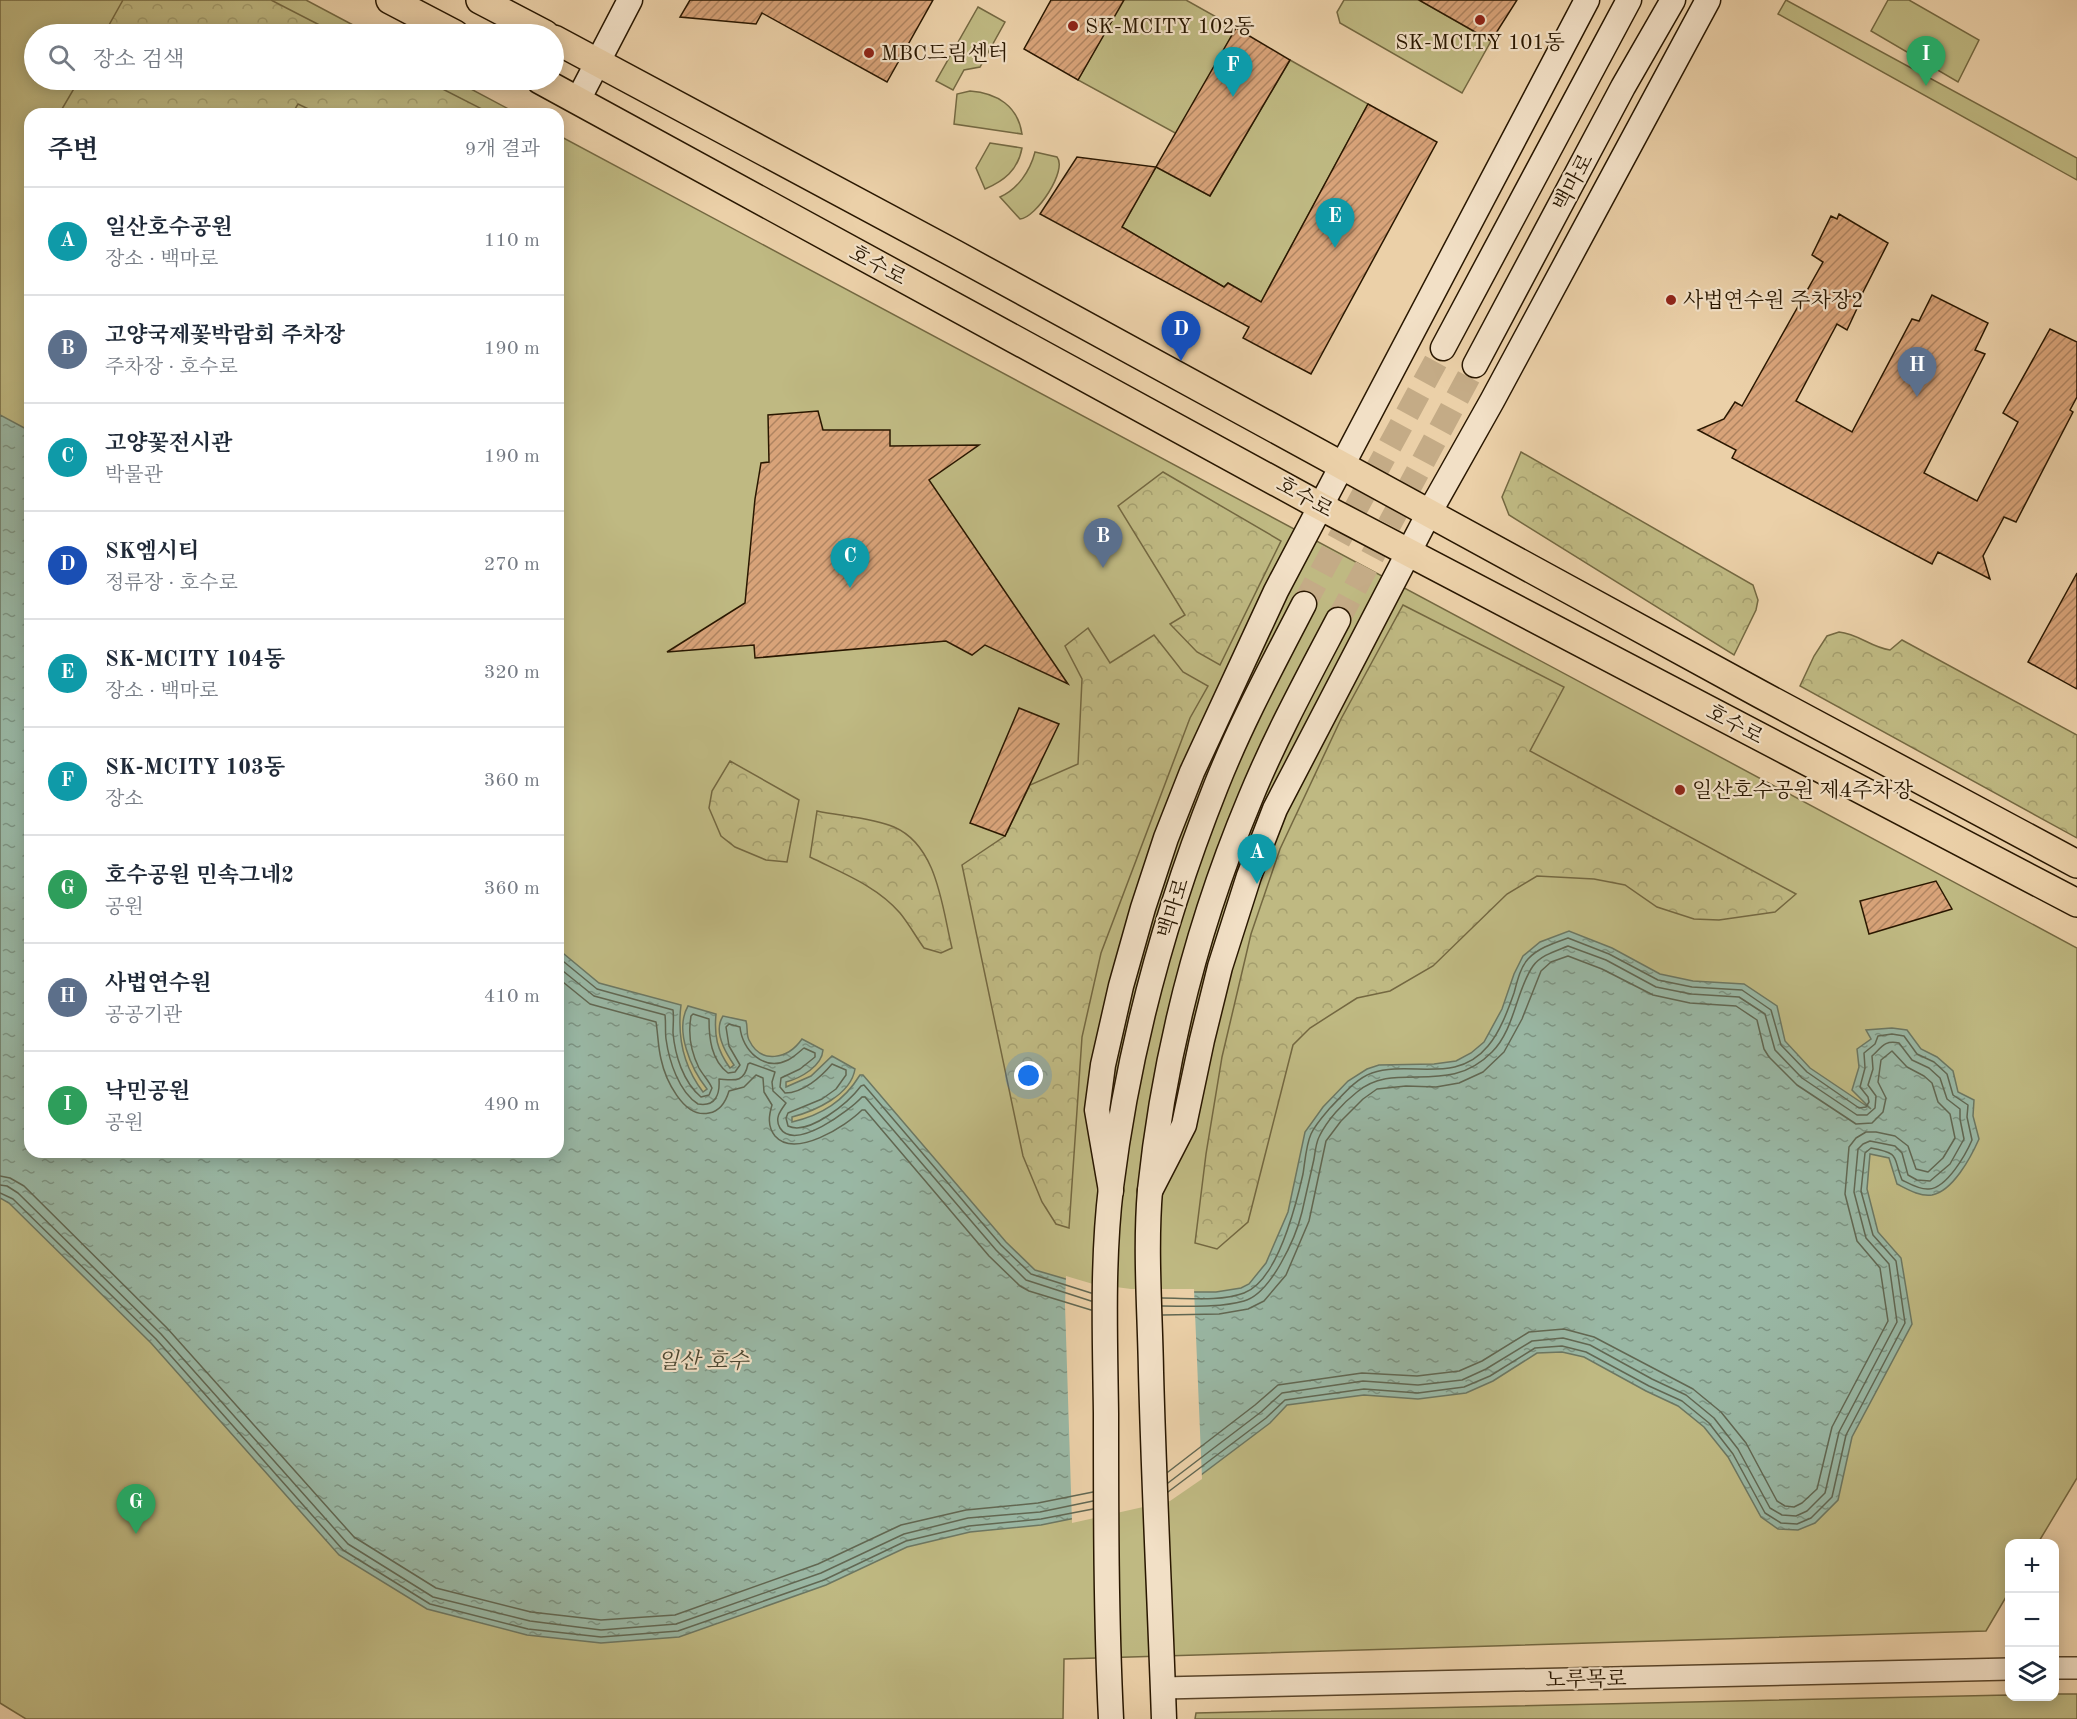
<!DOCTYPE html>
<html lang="ko">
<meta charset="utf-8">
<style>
:root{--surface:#fff;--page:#f6f6f7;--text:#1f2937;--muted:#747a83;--line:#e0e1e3;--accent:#8f2418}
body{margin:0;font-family:"Old Standard TT","Noto Serif KR",serif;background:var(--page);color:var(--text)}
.controls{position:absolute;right:18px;bottom:18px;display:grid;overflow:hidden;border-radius:12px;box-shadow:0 3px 15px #0003}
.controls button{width:54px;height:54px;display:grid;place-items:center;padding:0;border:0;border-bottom:2px solid var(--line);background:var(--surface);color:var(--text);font:30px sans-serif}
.you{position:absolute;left:1029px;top:1076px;width:21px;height:21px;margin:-15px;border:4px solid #fff;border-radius:50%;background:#1a73e8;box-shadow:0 0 0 9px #1a73e833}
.badge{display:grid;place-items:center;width:39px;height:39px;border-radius:50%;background:var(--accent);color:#fff;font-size:20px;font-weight:700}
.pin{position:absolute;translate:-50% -50px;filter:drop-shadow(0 2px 3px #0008)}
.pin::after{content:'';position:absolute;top:32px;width:21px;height:18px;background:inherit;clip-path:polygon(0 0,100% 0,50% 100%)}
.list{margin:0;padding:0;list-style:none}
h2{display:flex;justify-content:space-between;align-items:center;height:78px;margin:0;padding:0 24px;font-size:26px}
h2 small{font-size:20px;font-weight:400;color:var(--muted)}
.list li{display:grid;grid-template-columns:39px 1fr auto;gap:18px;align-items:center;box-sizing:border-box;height:108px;padding:0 24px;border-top:2px solid var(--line)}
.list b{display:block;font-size:22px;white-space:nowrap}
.list p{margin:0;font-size:20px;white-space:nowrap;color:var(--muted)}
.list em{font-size:20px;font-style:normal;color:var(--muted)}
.icon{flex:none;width:33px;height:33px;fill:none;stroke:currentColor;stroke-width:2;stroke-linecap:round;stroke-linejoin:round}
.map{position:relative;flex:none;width:2077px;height:1719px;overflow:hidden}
.search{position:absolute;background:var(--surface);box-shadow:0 3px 15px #0003;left:24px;top:24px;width:540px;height:66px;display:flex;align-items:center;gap:15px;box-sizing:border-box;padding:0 21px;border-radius:33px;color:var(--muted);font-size:22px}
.panel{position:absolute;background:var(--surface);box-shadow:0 3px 15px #0003;left:24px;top:108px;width:540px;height:1050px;border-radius:18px}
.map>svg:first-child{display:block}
</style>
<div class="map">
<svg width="2077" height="1719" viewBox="0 0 2077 1719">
<defs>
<pattern id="forest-crowns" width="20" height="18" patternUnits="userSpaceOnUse" patternTransform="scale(1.5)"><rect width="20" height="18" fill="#bfb982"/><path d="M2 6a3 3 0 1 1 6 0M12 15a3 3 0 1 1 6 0" fill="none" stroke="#a49e6e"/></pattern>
<pattern id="water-ripples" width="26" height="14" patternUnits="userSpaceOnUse" patternTransform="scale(1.5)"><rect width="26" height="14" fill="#99b7a4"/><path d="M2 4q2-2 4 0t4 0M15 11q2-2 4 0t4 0" fill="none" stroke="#7d9483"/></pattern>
<pattern id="building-hatch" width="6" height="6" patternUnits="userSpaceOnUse" patternTransform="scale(1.5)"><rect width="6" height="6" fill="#d8a379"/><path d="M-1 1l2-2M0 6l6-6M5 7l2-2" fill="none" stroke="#af8461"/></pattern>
</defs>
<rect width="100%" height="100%" fill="#ebd0a8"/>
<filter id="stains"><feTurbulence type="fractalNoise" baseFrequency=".00333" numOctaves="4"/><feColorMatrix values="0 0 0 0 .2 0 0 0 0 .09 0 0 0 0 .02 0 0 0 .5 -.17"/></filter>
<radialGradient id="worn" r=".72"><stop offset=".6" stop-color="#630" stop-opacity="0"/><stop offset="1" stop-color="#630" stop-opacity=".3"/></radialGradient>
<g fill="#bfb982" stroke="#746841" stroke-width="1.5">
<path d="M0 0H306L370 34H34V80H454L518 114H30V1152H558V135L2077 948V1478L2038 1543 2010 1544 2009 1592 1986 1631 1064 1659 1063 1719H26L0 1703Z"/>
<path d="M1123 0H1186L1236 28 1177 134 1078 80Z"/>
<path d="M1344 0H1419L1491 41 1462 93 1340 23 1337 12Z"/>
<path d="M1786 0 2077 158V180L1778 14Z"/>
<path d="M1888 0H1909L1979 40 1958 82 1871 31Z"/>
<path d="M978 7 1005 22 980 67 964 70 953 90 936 81Z"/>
<path d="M1290 60 1368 104 1261 302 1228 283 1224 287 1122 227 1156 167 1210 196Z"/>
<path d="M970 91C997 93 1018 106 1022 134L954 124 957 94Z"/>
<path d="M990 143 1022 148C1018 170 1004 181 985 189L976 168Z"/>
<path d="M1035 152 1057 157C1068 170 1036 218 1020 219L1000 197C1018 189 1030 171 1035 152Z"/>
<path d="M2055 1694H2077V1719H1195L1196 1713 2009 1695 2054 1696Z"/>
</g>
<g fill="url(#forest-crowns)" stroke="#746841" stroke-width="1.5">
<path d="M123 0H271L337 34H104Z"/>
<path d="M79 80H425L482 109 480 114H319L298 104 292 114H59Z"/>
<path d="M1521 452 1753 585 1758 600 1756 610 1734 655 1509 515 1502 497Z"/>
<path d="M1163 472 1281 541 1220 665 1197 652 1170 624 1185 615 1118 506Z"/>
<path d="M1403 605 1564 687 1530 751 1796 894 1775 912 1719 920 1694 919 1657 907 1625 885 1594 879 1537 876 1507 894 1433 966 1390 991 1357 998 1310 1028 1293 1045 1248 1222 1217 1249 1195 1243 1206 1154 1222 1057 1251 934 1280 849 1341 719Z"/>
<path d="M1088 628 1110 663 1154 635 1183 672 1208 686 1190 718 1101 953 1082 1037 1069 1228 1056 1224 1042 1202 1023 1156 962 865 1005 836 1030 785 1078 764 1082 679 1065 646Z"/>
<path d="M1839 632C1859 634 1870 647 1890 650L1902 640 2077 735V838L1800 686 1814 656 1827 636Z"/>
<path d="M730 761 799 800 787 862 766 860 735 847 721 836 709 808 712 791Z"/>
<path d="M817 811C841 816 873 818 894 827 938 846 942 908 952 948L941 953 924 948C916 937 909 924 900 913 877 886 842 873 810 857Z"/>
</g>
<path fill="url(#water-ripples)" stroke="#6c7762" stroke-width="1.5" d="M0 415 30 431V1152H558V949L599 983 681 1005C677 1038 683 1066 703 1092L707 1089C691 1069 674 1030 688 1006L716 1014C714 1036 717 1050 730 1068L734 1065C725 1052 713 1031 723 1016L746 1021C748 1027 746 1034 749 1040 761 1065 788 1059 802 1039L823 1050C822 1066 801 1078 786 1082V1087L811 1076 832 1056 855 1069C851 1095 815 1111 792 1117V1122C822 1115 844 1101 860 1075H863L1006 1242 1035 1270 1093 1287 1130 1292H1216L1241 1288 1249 1284 1266 1263 1288 1212 1305 1132 1323 1107 1348 1081 1367 1069 1379 1065 1434 1064 1456 1061 1471 1053 1484 1042 1502 1009 1514 974 1523 956 1540 942 1569 931 1612 948 1660 974 1693 981 1744 984 1777 1006 1785 1041 1810 1068 1871 1109 1852 1090 1859 1067 1857 1049 1871 1039 1866 1030 1892 1028 1907 1030 1921 1049 1937 1057 1953 1071 1958 1092 1974 1100 1973 1116 1979 1139C1971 1157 1953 1191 1932 1195 1920 1197 1907 1189 1897 1184L1889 1158 1870 1154 1867 1189 1878 1232 1901 1258 1912 1324 1852 1437 1838 1500 1815 1523 1798 1530 1778 1529 1761 1517 1728 1457 1704 1427 1678 1406 1646 1391 1584 1357 1562 1352 1537 1353 1493 1381 1466 1393 1418 1399 1364 1395 1287 1405 1270 1423 1169 1499 1041 1525 970 1532 907 1547 826 1585 679 1637 601 1643 527 1635 427 1609 339 1555 151 1343 9 1203 0 1198Z"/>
<path fill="#ebd0a8" d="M1066 1276 1093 1284 1131 1289H1194L1202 1479 1170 1501 1072 1523 1065 1305Z"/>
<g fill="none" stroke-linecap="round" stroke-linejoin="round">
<g stroke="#616752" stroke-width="1.5">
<path d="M558 957 597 989 673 1010C674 1017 673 1025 673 1033 675 1055 683 1082 701 1097L709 1095 712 1088C709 1081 703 1075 699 1068 691 1052 688 1033 691 1016L693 1014 709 1019C709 1038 711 1060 728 1073L735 1072 740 1065 729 1046 726 1027 729 1024 740 1027C742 1050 764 1072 788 1060 794 1057 799 1052 804 1048L815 1053V1057L800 1069 781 1078 780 1087 785 1093C803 1093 821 1077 832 1064L846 1070V1075L836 1089 822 1099 788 1113 786 1118 788 1126C809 1136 849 1102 861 1086L864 1085 1001 1245 1031 1274 1091 1293"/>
<path d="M558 967 594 996 665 1015C666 1023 665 1031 666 1039 669 1061 679 1092 698 1104 716 1107 720 1094 719 1079 733 1080 744 1084 748 1064L750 1063 775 1072 772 1082 773 1091 786 1103C781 1110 774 1118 780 1128 795 1152 850 1110 862 1097H865L996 1250 1026 1280 1091 1301"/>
<path d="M558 978 590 1004 656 1022C658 1034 658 1047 661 1059 665 1078 683 1119 709 1113 721 1111 726 1101 729 1091L744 1087 756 1075 763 1078 764 1092 772 1105C769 1115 767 1126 775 1136 795 1159 846 1126 862 1110H865L989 1256 1020 1286 1029 1291 1091 1310"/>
<path d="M0 1176 10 1178 24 1186 167 1328 354 1537 436 1588 531 1612 601 1620 675 1615 818 1564 901 1525 966 1510 1038 1503 1093 1492"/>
<path d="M0 1185 7 1186 18 1193 161 1334 348 1544 433 1597 530 1621 601 1630 676 1624 821 1573 904 1534 968 1518 1040 1512 1093 1501"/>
<path d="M0 1193 13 1199 156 1339 343 1550 430 1604 528 1629 601 1637 678 1631 824 1580 906 1541 969 1526 1041 1519 1093 1509"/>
<path d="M1162 1298C1188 1298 1219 1302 1244 1293 1277 1281 1296 1205 1303 1174 1305 1162 1306 1145 1311 1134 1315 1125 1324 1115 1330 1108 1342 1096 1355 1079 1372 1073 1411 1060 1456 1085 1488 1046 1500 1032 1508 1010 1514 993 1517 982 1520 968 1528 959 1538 948 1554 943 1568 938L1609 954 1658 980 1692 987 1742 990 1771 1010 1781 1045 1807 1072 1859 1108 1866 1107 1869 1102 1868 1097 1860 1087 1865 1068 1864 1053 1875 1044 1878 1036 1892 1034 1904 1036 1917 1054 1934 1062 1947 1074 1953 1095 1968 1105 1967 1117 1972 1140C1966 1154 1947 1188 1929 1189 1920 1190 1910 1184 1902 1180 1892 1156 1902 1154 1871 1148L1865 1153 1861 1191 1873 1235 1896 1261 1905 1323 1846 1435 1832 1497 1811 1518 1797 1524 1781 1523 1765 1513 1733 1454 1709 1423 1682 1401 1649 1386 1586 1352 1562 1346 1535 1348 1490 1376 1464 1387 1418 1393 1364 1389 1285 1400 1266 1418 1168 1492"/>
<path d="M1162 1306C1189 1306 1218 1308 1244 1301 1271 1294 1296 1237 1302 1212 1306 1195 1310 1177 1314 1159 1315 1152 1316 1143 1319 1137 1327 1120 1343 1103 1357 1092 1396 1059 1447 1098 1492 1052 1515 1029 1516 990 1533 966 1541 955 1556 951 1568 946L1606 960 1656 987 1691 994 1739 997 1765 1014 1775 1050 1802 1078 1857 1115H1867L1875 1108 1876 1096 1868 1085 1873 1069 1872 1056C1882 1047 1884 1040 1899 1043L1912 1060 1929 1068 1940 1078 1947 1099 1960 1109V1119L1964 1139 1950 1164 1930 1181 1917 1180 1908 1175 1902 1153 1895 1146 1870 1141 1863 1144 1858 1149 1854 1192 1866 1238 1889 1264 1897 1322 1839 1432 1825 1493 1807 1511 1796 1516 1782 1515 1770 1508 1738 1449 1714 1418 1686 1395 1652 1379 1590 1345 1563 1338 1532 1341 1486 1369 1462 1380 1418 1385 1363 1381 1282 1393 1261 1412 1168 1483"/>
<path d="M1163 1315 1219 1314 1248 1309 1264 1301 1286 1275 1309 1221 1326 1141 1341 1121 1363 1099 1377 1089 1406 1086 1436 1087 1459 1083 1483 1072 1504 1052 1522 1019 1541 971 1551 962 1568 956 1602 969 1653 995 1690 1003 1736 1006 1757 1020 1764 1049 1769 1057 1797 1085 1856 1124 1872 1123 1883 1112 1886 1098 1878 1082 1881 1060 1892 1051 1907 1067 1924 1076 1932 1083 1938 1102 1950 1114 1955 1138 1943 1158 1928 1172 1916 1169 1908 1146 1895 1136 1876 1132H1866L1856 1138 1849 1147 1845 1194 1857 1241 1880 1268 1888 1321 1832 1427 1817 1489 1802 1503 1794 1507 1785 1506 1777 1501 1746 1443 1721 1412 1693 1389 1594 1337 1564 1329 1529 1332 1482 1361 1459 1371 1417 1376 1362 1373 1278 1385 1255 1405 1168 1472"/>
</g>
</g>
<g fill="url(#building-hatch)" stroke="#291700" stroke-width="1.5">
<path d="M690 0H933L887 82 762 13 756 24 680 17Z"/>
<path d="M1051 0H1124L1078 80 1024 49Z"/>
<path d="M1419 0H1517L1491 41Z"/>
<path d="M1236 28 1290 60 1210 196 1156 167Z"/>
<path d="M1368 104 1437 142 1311 374 1243 338 1249 327 1040 214 1077 157 1156 167 1122 227 1224 287 1228 283 1261 302Z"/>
<path d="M1839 214 1888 243 1859 300 1860 302 1847 330 1837 324 1796 401 1852 432 1912 319 1919 321 1932 295 1988 323 1975 350 1985 354 1924 473 1977 501 2018 422 2003 413 2050 329 2077 342V397L2070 410 2073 412 2016 522 2004 517 1983 556 1990 579 1938 552 1932 564 1732 458 1736 450 1698 430 1724 419 1735 402 1742 406 1823 262 1812 255 1831 216 1837 219Z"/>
<path d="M818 411 823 430H890V446L979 445 929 480 1068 684 985 645 972 655 946 641 755 658 754 645 667 652 745 603 755 499 761 463 769 462 768 415Z"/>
<path d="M2077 573V689L2028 662Z"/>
<path d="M1019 708 1059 724 1005 836 970 823Z"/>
<path d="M1936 881 1952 909 1869 934 1860 901Z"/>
</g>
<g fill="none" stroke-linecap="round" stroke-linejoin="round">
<g stroke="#c4ab86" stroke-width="24" stroke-dasharray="24 12" stroke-linecap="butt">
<path d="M1304 604 1443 348"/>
<path d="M1338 620 1475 365"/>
</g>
<g stroke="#5a452a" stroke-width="24">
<g id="tertiary">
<path d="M2054 1668H2077"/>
<path d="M1163 1688 2010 1669"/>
</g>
</g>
<g stroke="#291700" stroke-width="27">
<g id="secondary">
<path d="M578 100 630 0"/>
<path d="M1443 348 1629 0"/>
<path d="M1475 365 1623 87 1673 0"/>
<path d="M1111 1191 1097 1110 1103 1065 1121 986 1143 908 1166 838 1192 772 1276 591 1587 0"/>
<path d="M1150 1191 1184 1125 1202 1040 1220 967 1249 876 1275 809 1429 513 1492 401 1708 0"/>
<path d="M1111 1719C1106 1617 1106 1515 1106 1413 1105 1338 1102 1262 1111 1187 1128 1050 1165 914 1216 786 1241 723 1273 664 1304 604"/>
<path d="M1164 1719C1160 1603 1154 1488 1151 1372 1150 1312 1145 1250 1150 1190 1164 1056 1198 923 1250 799 1275 738 1307 679 1338 620"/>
</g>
</g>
<g stroke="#291700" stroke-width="30">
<g id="primary">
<path d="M390 0 455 34"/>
<path d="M480 0 545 34"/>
<path d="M554 39 955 254 1760 694 2077 864"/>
<path d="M540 80 1320 506 2077 903"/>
</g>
</g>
<use href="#tertiary" stroke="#f2e0c6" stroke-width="21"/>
<use href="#secondary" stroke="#f2e0c6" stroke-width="24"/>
<use href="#primary" stroke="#ebd0a8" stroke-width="27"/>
</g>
<g fill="#8f2418" stroke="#f2e0c6" stroke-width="2">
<circle cx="1480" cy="20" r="6"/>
<circle cx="1073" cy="26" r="6"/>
<circle cx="869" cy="53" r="6"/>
<circle cx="1671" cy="300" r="6"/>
<circle cx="1680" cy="790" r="6"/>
</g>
<g text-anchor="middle" stroke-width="4.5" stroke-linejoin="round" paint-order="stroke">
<g font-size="21" fill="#291700" stroke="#f2e0c6" text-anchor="start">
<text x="1085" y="33">SK-MCITY 102동</text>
<text x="1480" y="49" text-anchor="middle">SK-MCITY 101동</text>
<text x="881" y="60">MBC드림센터</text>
<text x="1683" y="307">사법연수원 주차장2</text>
<text x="1692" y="797">일산호수공원 제4주차장</text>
</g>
<g font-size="21" fill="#291700" stroke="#f2e0c6">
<text transform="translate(1573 182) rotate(-62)" y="7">백마로</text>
<text transform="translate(878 265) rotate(28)" y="7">호수로</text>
<text transform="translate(1305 497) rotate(29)" y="7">호수로</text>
<text transform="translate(1735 724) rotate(28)" y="7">호수로</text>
<text transform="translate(1173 908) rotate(-73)" y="7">백마로</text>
<text transform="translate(1586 1679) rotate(-1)" y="7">노루목로</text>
</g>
<g font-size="22" font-style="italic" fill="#4b4731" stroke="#f2e0c6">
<text x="703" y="1368">일산 호수</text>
</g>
</g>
<rect width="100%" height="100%" filter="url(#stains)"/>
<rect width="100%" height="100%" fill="url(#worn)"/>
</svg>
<div class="controls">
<button>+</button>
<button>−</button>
<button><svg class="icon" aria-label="layers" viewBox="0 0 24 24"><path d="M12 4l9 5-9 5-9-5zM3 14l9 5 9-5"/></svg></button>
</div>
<div class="you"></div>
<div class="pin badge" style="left:1257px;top:884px;background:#0f9aa8">A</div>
<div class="pin badge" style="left:1103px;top:568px;background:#5c6f8a">B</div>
<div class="pin badge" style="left:850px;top:588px;background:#0f9aa8">C</div>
<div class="pin badge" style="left:1181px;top:361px;background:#1a4fb4">D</div>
<div class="pin badge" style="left:1335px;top:248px;background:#0f9aa8">E</div>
<div class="pin badge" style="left:1233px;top:97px;background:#0f9aa8">F</div>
<div class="pin badge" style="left:136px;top:1534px;background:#2e9e5b">G</div>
<div class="pin badge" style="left:1917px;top:397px;background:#5c6f8a">H</div>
<div class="pin badge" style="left:1926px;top:86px;background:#2e9e5b">I</div>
<div class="search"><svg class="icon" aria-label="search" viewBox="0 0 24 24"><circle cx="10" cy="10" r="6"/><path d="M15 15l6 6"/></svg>장소 검색</div>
<section class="panel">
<h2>주변<small>9개 결과</small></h2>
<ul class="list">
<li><span class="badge" style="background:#0f9aa8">A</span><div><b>일산호수공원</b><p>장소 · 백마로</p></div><em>110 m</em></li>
<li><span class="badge" style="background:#5c6f8a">B</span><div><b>고양국제꽃박람회 주차장</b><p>주차장 · 호수로</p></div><em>190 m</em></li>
<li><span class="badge" style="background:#0f9aa8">C</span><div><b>고양꽃전시관</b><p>박물관</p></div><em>190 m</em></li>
<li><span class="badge" style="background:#1a4fb4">D</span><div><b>SK엠시티</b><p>정류장 · 호수로</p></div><em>270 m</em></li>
<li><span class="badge" style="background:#0f9aa8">E</span><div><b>SK-MCITY 104동</b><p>장소 · 백마로</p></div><em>320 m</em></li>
<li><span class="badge" style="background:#0f9aa8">F</span><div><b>SK-MCITY 103동</b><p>장소</p></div><em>360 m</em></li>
<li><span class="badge" style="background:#2e9e5b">G</span><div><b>호수공원 민속그네2</b><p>공원</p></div><em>360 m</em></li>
<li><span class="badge" style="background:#5c6f8a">H</span><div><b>사법연수원</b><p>공공기관</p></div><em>410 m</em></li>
<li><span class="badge" style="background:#2e9e5b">I</span><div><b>낙민공원</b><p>공원</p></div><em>490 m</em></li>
</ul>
</section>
</div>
